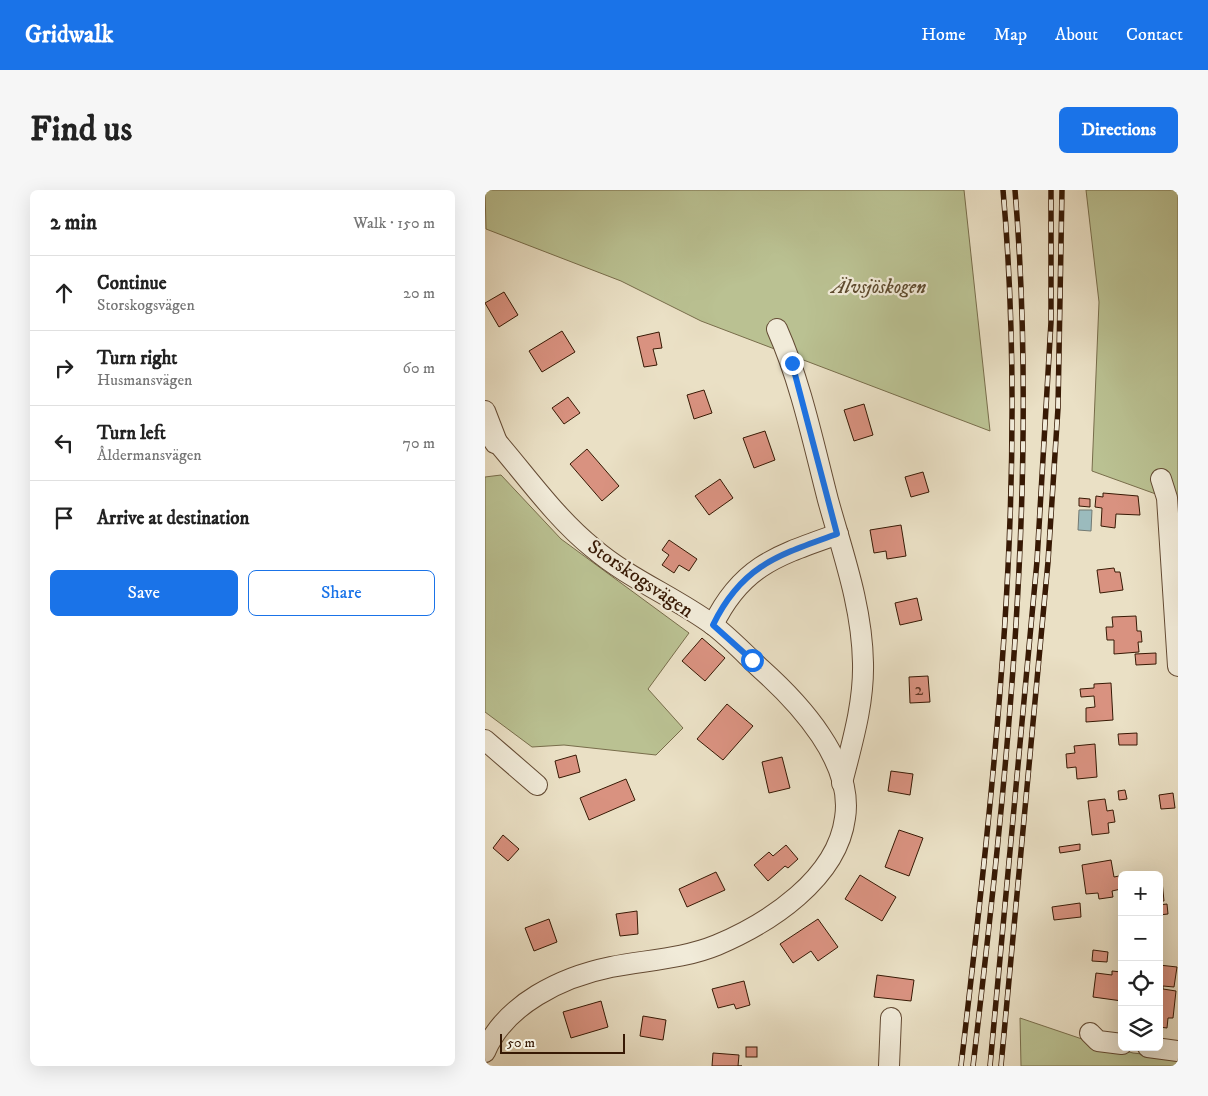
<!DOCTYPE html>
<meta charset="utf-8">
<style>
:root{--surface:#fff;--page:#f6f6f6;--text:#222;--muted:#767676;--line:#e0e0e0;--accent:#1a73e8}
body{margin:0;font-family:"IM FELL DW Pica",serif;background:var(--page);color:var(--text)}
.controls{position:absolute;right:15px;bottom:15px;display:grid;overflow:hidden;border-radius:8px;box-shadow:0 5px 20px #0002}
.controls button{width:45px;height:45px;display:grid;place-items:center;padding:0;border:0;border-bottom:1px solid var(--line);background:var(--surface);color:var(--text);font:25px sans-serif}
.scale{position:absolute;left:15px;bottom:12px;width:125px;box-sizing:border-box;padding-left:5px;border:2px solid #371904;border-top:0;font-size:14px;line-height:18px;white-space:nowrap;color:#371904;-webkit-text-stroke:4px #f1ebd9;paint-order:stroke}
.stop{position:absolute;width:15px;height:15px;margin:-11px;border:4px solid #1a73e8;border-radius:50%;background:#fff}
.stop.end{background:#1a73e8;border-color:#fff;box-shadow:0 1px 5px #0008}
.list{margin:0;padding:0;list-style:none}
h2{display:flex;justify-content:space-between;align-items:center;height:65px;margin:0;padding:0 20px;font-size:21px}
h2 small{font-size:16px;font-weight:400;color:var(--muted)}
.list li{display:grid;grid-template-columns:32px 1fr auto;gap:15px;align-items:center;box-sizing:border-box;height:75px;padding:0 20px;border-top:1px solid var(--line)}
.list b{display:block;font-size:19px;white-space:nowrap}
.list p{margin:0;font-size:16px;white-space:nowrap;color:var(--muted)}
.list em{font-size:16px;font-style:normal;color:var(--muted)}
.actions{display:flex;gap:10px;padding:15px 20px}
.actions a{flex:1;padding:11px 0;border:1px solid var(--accent);border-radius:8px;text-align:center;font-size:18px;color:var(--accent)}
.actions .main{background:var(--accent);color:#fff}
.icon{flex:none;width:28px;height:28px;fill:none;stroke:currentColor;stroke-width:2;stroke-linecap:round;stroke-linejoin:round}
.map{position:relative;flex:none;width:693px;height:876px;overflow:hidden;border-radius:8px}
header{display:flex;align-items:center;gap:30px;box-sizing:border-box;height:70px;padding:0 25px;background:var(--accent);color:#fff}
header strong{font-size:24px}
nav{display:flex;gap:28px;margin-inline-start:auto;font-size:18px}
.intro{display:flex;align-items:center;justify-content:space-between;box-sizing:border-box;height:120px;padding:0 30px}
h1{margin:0;font-size:35px}
.button{padding:12px 22px;border-radius:8px;background:var(--accent);color:#fff;font-size:18px;font-weight:700}
main{display:flex;gap:30px;padding:0 30px}
aside{flex:1;background:var(--surface);border-radius:8px;box-shadow:0 5px 20px #0002}
.map>svg:first-child{display:block}
</style>
<header>
<strong>Gridwalk</strong>
<nav><a>Home</a><a>Map</a><a>About</a><a>Contact</a></nav>
</header>
<div class="intro"><h1>Find us</h1><a class="button">Directions</a></div>
<main>
<aside>
<h2>2 min<small>Walk · 150 m</small></h2>
<ul class="list">
<li><svg class="icon" aria-label="ahead" viewBox="0 0 24 24"><path d="M12 20V5M6 11l6-6 6 6"/></svg><div><b>Continue</b><p>Storskogsvägen</p></div><em>20 m</em></li>
<li><svg class="icon" aria-label="right" viewBox="0 0 24 24"><path d="M7 20v-9h11M14 6l5 5-5 5"/></svg><div><b>Turn right</b><p>Husmansvägen</p></div><em>60 m</em></li>
<li><svg class="icon" aria-label="left" viewBox="0 0 24 24"><path d="M17 20v-9H6M10 6l-5 5 5 5"/></svg><div><b>Turn left</b><p>Åldermansvägen</p></div><em>70 m</em></li>
<li><svg class="icon" aria-label="arrive" viewBox="0 0 24 24"><path d="M6 21V4h12l-3 4 3 4H6"/></svg><div><b>Arrive at destination</b></div></li>
</ul>
<div class="actions"><a class="main">Save</a><a>Share</a></div>
</aside>
<div class="map">
<svg width="693" height="876" viewBox="0 0 693 876">
<rect width="100%" height="100%" fill="#eae0c5"/>
<filter id="stains"><feTurbulence type="fractalNoise" baseFrequency=".004" numOctaves="4"/><feColorMatrix values="0 0 0 0 .2 0 0 0 0 .09 0 0 0 0 .02 0 0 0 .5 -.17"/></filter>
<radialGradient id="worn" r=".72"><stop offset=".6" stop-color="#630" stop-opacity="0"/><stop offset="1" stop-color="#630" stop-opacity=".3"/></radialGradient>
<g fill="#bac192" stroke="#786d4b">
<path d="M0 0H479L505 241 216 131 136 91 1 39Z"/>
<path d="M601 0H693V312L607 281 614 112Z"/>
<path d="M16 285 76 349 204 443 163 499 198 538 171 565 79 555 47 557 0 522V287Z"/>
<path d="M535 828 600 850 648 863 693 868V876H536Z"/>
</g>
<path fill="#9bbbbd" stroke="#737a73" d="M594 320H607L606 341 593 340Z"/>
<g fill="#d99280" stroke="#371904">
<path d="M19 102 33 125 14 137 0 113Z"/>
<path d="M77 141 90 162 57 182 44 161Z"/>
<path d="M174 142 177 158 168 159 172 175 159 177 152 147Z"/>
<path d="M219 200 227 223 209 229 202 205Z"/>
<path d="M83 207 95 223 79 234 67 218Z"/>
<path d="M379 214 388 245 369 251 359 220Z"/>
<path d="M280 241 290 270 269 278 258 248Z"/>
<path d="M102 259 134 296 117 311 85 274Z"/>
<path d="M438 282 444 302 426 307 420 287Z"/>
<path d="M235 289 248 308 224 325 210 306Z"/>
<path d="M618 303 653 306 655 325 631 324 630 338 616 336 617 318 610 317 611 306 618 307Z"/>
<path d="M594 308 605 309V317L594 316Z"/>
<path d="M416 335 421 366 402 369 401 361 389 363 385 340Z"/>
<path d="M184 350 212 369 204 381 194 375 189 383 177 375 184 365 177 360Z"/>
<path d="M629 378 630 382H635L638 400 615 403 612 380Z"/>
<path d="M432 408 437 430 415 435 410 413Z"/>
<path d="M651 426 652 441H656L657 452H653L654 462 629 464V450H622L621 437H628L627 427Z"/>
<path d="M217 448 240 468 220 491 197 471Z"/>
<path d="M671 463V474L651 475 650 464Z"/>
<path d="M443 486 445 512 425 513 424 487Z"/>
<path d="M626 493 628 530 601 532V518L610 517 609 506 596 507 595 499 609 498V494Z"/>
<path d="M242 514 268 536 238 570 212 549Z"/>
<path d="M652 543V555H634L633 544Z"/>
<path d="M610 554 612 587 592 589 591 577 582 578 581 564 590 563 589 556Z"/>
<path d="M91 565 95 582 74 588 70 571Z"/>
<path d="M297 567 305 598 284 603 277 572Z"/>
<path d="M406 581 428 584 425 605 403 601Z"/>
<path d="M141 589 150 610 104 630 95 608Z"/>
<path d="M640 600 642 609 634 610 633 601Z"/>
<path d="M688 603 690 618 676 619 674 605Z"/>
<path d="M620 609 622 621 628 620 630 632 623 633 624 643 607 645 603 611Z"/>
<path d="M414 640 438 648 424 686 400 677Z"/>
<path d="M18 645 34 659 23 671 8 658Z"/>
<path d="M595 654V660L575 663 574 657Z"/>
<path d="M301 655 313 669 303 678 300 676 283 691 269 675 284 662 288 666Z"/>
<path d="M626 670 629 687 634 686 636 699 627 701 628 707 614 709 613 703 601 704 597 675Z"/>
<path d="M231 682 240 700 202 717 194 699Z"/>
<path d="M375 685 411 707 397 731 360 709Z"/>
<path d="M674 691H677L679 711H674Z"/>
<path d="M595 713 596 727 569 730 567 717Z"/>
<path d="M682 714 683 724 674 725V715Z"/>
<path d="M152 721 153 744 135 746 131 724Z"/>
<path d="M64 729 72 752 49 761 40 738Z"/>
<path d="M333 729 353 757 333 771 326 761 308 773 295 754Z"/>
<path d="M608 760 623 762 622 772 607 771Z"/>
<path d="M674 775 692 777 689 797 678 796V799L691 801 688 828H683L682 838 674 837Z"/>
<path d="M627 781 636 782 637 811 608 807 611 783 627 785Z"/>
<path d="M392 785 429 790 426 811 389 807Z"/>
<path d="M259 791 265 815 251 819 249 814 233 818 227 799Z"/>
<path d="M116 811 123 837 86 848 78 822Z"/>
<path d="M158 826 181 830 178 850 155 846Z"/>
<rect x="261" y="857" width="11" height="10"/>
<path d="M228 863 254 865 253 876H257H227Z"/>
</g>
<g fill="none" stroke-linecap="round" stroke-linejoin="round">
<g stroke="#644b34" stroke-width="22">
<g id="minor">
<path d="M292 139C316 193 328 252 343 310 358 364 377 416 378 473 379 514 367 553 357 593"/>
<path d="M0 221 12 252 10 253"/>
<path d="M0 244 12 252C43 288 71 328 108 358 144 389 190 407 228 435 245 448 260 464 276 479 314 513 369 572 360 628 352 689 284 733 232 755 198 769 161 770 126 777 77 787 20 814 0 862"/>
<path d="M676 289 682 308 693 476"/>
<path d="M228 435C257 375 294 365 353 344"/>
<path d="M0 550 52 595"/>
<path d="M605 843 613 851 637 854"/>
<path d="M663 857 693 861"/>
<path d="M404 876 406 828"/>
</g>
</g>
<use href="#minor" stroke="#f1ebd9" stroke-width="20"/>
<g stroke="#371904" stroke-width="5.5">
<g id="rail">
<path d="M476 876C510 586 544 292 518 0"/>
<path d="M488 876C522 588 554 289 530 0"/>
<path d="M505 876 552 371 566 132V0"/>
<path d="M516 876 563 372 573 218 577 0"/>
</g>
</g>
<use href="#rail" stroke="#f1ebd9" stroke-width="4" stroke-dasharray="11" stroke-linecap="butt"/>
</g>
<g fill="none" stroke-linecap="round" stroke-linejoin="round">
<path stroke="#1a73e8" stroke-width="6" d="M267 470 228 435C257 375 294 365 352 344L307 173"/>
</g>
<g text-anchor="middle" stroke-width="4.5" stroke-linejoin="round" paint-order="stroke">
<g font-size="18" fill="#603723">
<text x="434" y="505">2</text>
</g>
<g font-size="20" font-style="italic" fill="#5e4b2f" stroke="#f1ebd9">
<text x="394" y="103">Älvsjöskogen</text>
</g>
<g font-size="20" fill="#371904" stroke="#f1ebd9">
<text transform="translate(156 388) rotate(34)" y="7">Storskogsvägen</text>
</g>
</g>
<rect width="100%" height="100%" filter="url(#stains)"/>
<rect width="100%" height="100%" fill="url(#worn)"/>
</svg>
<div class="controls">
<button>+</button>
<button>−</button>
<button><svg class="icon" aria-label="locate" viewBox="0 0 24 24"><circle cx="12" cy="12" r="6"/><path d="M12 2v4M12 18v4M2 12h4M18 12h4"/></svg></button>
<button><svg class="icon" aria-label="layers" viewBox="0 0 24 24"><path d="M12 4l9 5-9 5-9-5zM3 14l9 5 9-5"/></svg></button>
</div>
<div class="scale">50 m</div>
<div class="stop" style="left:267px;top:470px"></div>
<div class="stop end" style="left:307px;top:173px"></div>
</div>
</main>
